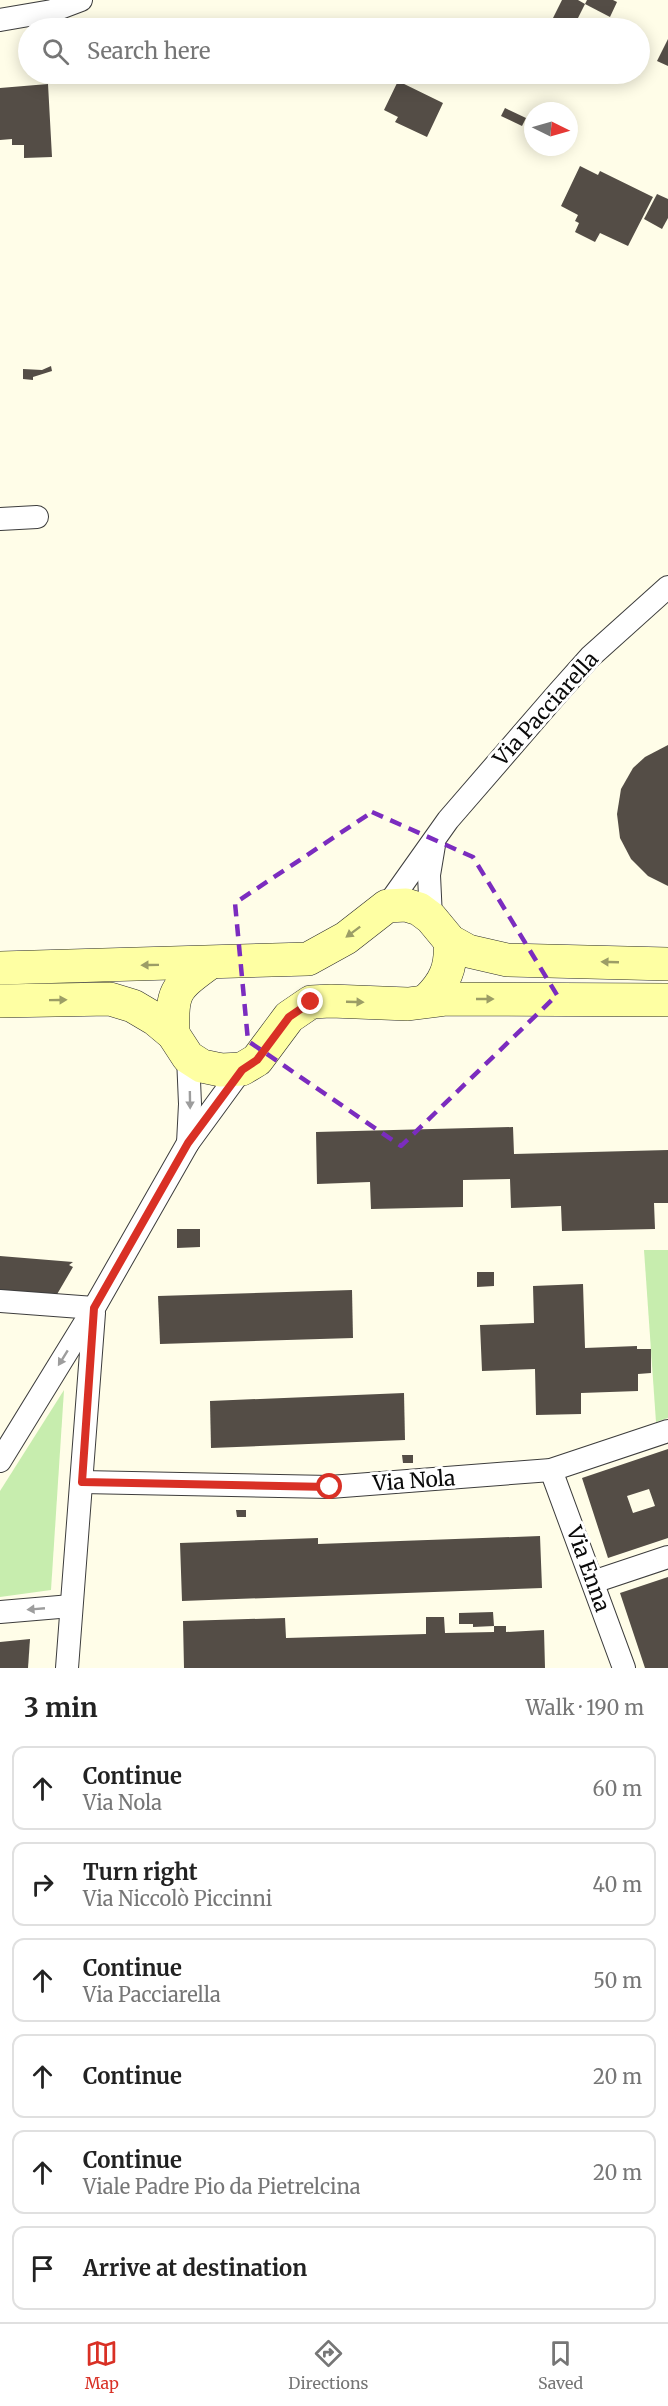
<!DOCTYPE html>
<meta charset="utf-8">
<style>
:root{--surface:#fff;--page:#f2f2f2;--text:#222;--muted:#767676;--line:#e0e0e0;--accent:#d93025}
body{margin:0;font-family:Merriweather,serif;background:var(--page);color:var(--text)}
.compass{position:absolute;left:524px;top:102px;width:54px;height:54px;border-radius:50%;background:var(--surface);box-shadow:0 3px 15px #0003;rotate:95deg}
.stop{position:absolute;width:18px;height:18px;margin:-14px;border:4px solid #d93025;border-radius:50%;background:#fff}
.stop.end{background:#d93025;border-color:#fff;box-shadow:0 2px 6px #0008}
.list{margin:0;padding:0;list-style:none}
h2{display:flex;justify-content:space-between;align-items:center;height:78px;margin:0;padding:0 24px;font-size:26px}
h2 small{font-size:20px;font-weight:400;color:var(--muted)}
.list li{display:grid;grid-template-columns:39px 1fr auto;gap:18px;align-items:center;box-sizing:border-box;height:84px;margin:0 12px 12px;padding:0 12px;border:2px solid var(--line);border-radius:12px}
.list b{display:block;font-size:22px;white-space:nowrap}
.list p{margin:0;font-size:20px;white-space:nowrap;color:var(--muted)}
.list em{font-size:20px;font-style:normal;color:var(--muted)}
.icon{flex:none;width:33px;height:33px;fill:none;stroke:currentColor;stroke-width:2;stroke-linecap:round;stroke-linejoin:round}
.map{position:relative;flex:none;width:668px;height:1668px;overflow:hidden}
.search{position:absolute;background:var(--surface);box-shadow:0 3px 15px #0003;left:18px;right:18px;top:18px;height:66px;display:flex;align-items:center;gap:15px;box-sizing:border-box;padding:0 21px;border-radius:33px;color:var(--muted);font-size:22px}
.sheet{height:654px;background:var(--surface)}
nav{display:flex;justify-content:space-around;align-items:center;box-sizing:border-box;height:84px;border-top:2px solid var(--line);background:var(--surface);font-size:16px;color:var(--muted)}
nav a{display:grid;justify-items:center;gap:3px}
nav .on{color:var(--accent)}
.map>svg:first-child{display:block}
</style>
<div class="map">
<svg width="668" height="1668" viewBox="0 0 668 1668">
<rect width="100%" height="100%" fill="#fffde8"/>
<g fill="#c7edae">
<path d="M644 1250H668V1418L656 1422Z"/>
<path d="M64 1390 51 1590 0 1597V1491Z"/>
</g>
<g fill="#544d46" fill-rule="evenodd">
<path d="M562 0H578L585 4 573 28 552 20Z"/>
<path d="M587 0H613L617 2 610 17 585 4Z"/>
<path d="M668 39V66L657 61Z"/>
<path d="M398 81 443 103 427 137 395 122 398 117 384 110Z"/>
<path d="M48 84 52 157 24 158V145H12V139L0 140V88Z"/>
<path d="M505 108 526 118 522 126 501 116Z"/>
<path d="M580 166 598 175 600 171 653 197 628 246 600 233 595 242 575 232 579 223 575 221 578 215 561 206Z"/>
<path d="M657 194 668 199V218L662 229 644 219Z"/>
<path d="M51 366 52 371 33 377V380L23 379V369L42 370Z"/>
<path d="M668 745V886L648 876 631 859 620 838 617 814 621 789 633 768 645 757Z"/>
<path d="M513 1127 514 1154 668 1150V1203H654L655 1229 562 1231 561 1206 511 1208 510 1179 463 1180V1207L371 1209 370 1182 317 1184 316 1132Z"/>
<path d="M177 1229H200V1247L177 1248Z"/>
<path d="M0 1256 73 1262 69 1265 73 1267 56 1296 0 1292Z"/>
<path d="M477 1272H494V1286L477 1287Z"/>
<path d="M583 1284 585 1348 637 1346V1349H651V1373L638 1374V1391L581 1393V1414L536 1415 535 1369 482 1371 480 1325 534 1323 533 1286Z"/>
<path d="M352 1290 353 1338 160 1344 158 1296Z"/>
<path d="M404 1393 405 1440 211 1448 210 1401Z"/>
<path d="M668 1449V1538L608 1558 582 1478ZM649 1489 655 1506 633 1513 627 1496Z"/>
<path d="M402 1455H413V1463H403Z"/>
<path d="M236 1510H246V1517H237Z"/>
<path d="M540 1536 542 1588 182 1601 180 1543 318 1538V1544Z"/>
<path d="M668 1577V1668H645L620 1593Z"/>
<path d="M493 1612 494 1626 473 1627V1624H459V1613Z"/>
<path d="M426 1617H444L445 1633 494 1632V1626H506V1632L544 1630 545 1668H184L183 1621 285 1618 286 1638 426 1634Z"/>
<path d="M30 1639 28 1668H0V1642Z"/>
</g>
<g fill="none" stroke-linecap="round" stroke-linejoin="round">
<g stroke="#3d3d3d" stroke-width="24">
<g id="minor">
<path d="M0 20 52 11 81 0"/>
<path d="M0 519 37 517"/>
<path d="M387 906 448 820 557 694 590 657 668 587"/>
<path d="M431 918 429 875 434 845"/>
<path d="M188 1143 190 1104 188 1057"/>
<path d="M0 1301 94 1308"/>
<path d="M0 1461 94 1308 188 1143 242 1069"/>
<path d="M551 1470 624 1668"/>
<path d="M82 1482 330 1487 551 1470 668 1431"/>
<path d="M593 1582 668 1557"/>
<path d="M0 1612 71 1606"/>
<path d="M67 1668 94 1313"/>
</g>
</g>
<g stroke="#2c2c2c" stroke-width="34">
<g id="secondary">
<path d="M0 968 308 959 346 938 387 906 406 905 419 909 431 918 450 941 468 951 507 960 668 964"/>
<path d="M427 1000C445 983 452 967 450 941"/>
<path d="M0 1001 110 999 133 1006 155 1019 173 1034 188 1057 202 1066 221 1070 242 1069 257 1060 289 1017 311 1002 331 1001 408 1004 447 999 668 1000"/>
<path d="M173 1034C172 991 174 989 208 964"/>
</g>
</g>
<use href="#minor" stroke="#fff" stroke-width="22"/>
<use href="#secondary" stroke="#feffa3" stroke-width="33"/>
</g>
<defs><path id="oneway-solid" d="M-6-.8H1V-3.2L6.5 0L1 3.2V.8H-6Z" transform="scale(1.5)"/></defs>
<g fill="#9c9d66">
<use href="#oneway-solid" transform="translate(353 932) rotate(143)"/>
<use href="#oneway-solid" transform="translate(610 962) rotate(-178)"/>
<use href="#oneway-solid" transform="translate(150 965) rotate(179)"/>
<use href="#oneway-solid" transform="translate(485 999)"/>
<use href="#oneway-solid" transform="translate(58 1000) rotate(-1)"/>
<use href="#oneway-solid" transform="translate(355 1002) rotate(2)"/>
</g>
<g fill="#9d9d9d">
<use href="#oneway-solid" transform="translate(190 1100) rotate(89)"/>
<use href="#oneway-solid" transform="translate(63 1358) rotate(122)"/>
<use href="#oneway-solid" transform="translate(36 1609) rotate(175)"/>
</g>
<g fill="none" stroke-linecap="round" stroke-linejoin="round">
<path stroke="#d93025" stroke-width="8" d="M311 1002 289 1017 257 1060 242 1070 188 1143 94 1308 82 1482 330 1487"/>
</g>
<path fill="none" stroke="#7b2cbf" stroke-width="4.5" stroke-dasharray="12 8" stroke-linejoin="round" d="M372 812 473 857 557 995 401 1146 248 1041 235 903Z"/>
<g text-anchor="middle" stroke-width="6" stroke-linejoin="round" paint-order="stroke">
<g font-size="21" fill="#0a0a0a" stroke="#fff">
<text transform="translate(546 709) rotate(-48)" y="7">Via Pacciarella</text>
<text transform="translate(414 1481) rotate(-4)" y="7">Via Nola</text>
<text transform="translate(588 1569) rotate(70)" y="7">Via Enna</text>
</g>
</g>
</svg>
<svg class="compass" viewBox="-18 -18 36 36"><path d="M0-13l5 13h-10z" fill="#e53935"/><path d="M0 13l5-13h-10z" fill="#767676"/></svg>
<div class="stop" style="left:330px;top:1487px"></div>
<div class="stop end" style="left:311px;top:1002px"></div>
<div class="search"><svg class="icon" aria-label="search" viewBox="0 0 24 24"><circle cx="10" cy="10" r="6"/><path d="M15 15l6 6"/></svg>Search here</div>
</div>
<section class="sheet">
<h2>3 min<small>Walk · 190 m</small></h2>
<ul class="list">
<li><svg class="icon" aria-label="ahead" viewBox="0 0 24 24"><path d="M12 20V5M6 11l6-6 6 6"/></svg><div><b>Continue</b><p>Via Nola</p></div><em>60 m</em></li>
<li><svg class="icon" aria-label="right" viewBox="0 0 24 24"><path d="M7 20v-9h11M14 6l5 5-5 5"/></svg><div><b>Turn right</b><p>Via Niccolò Piccinni</p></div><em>40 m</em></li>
<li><svg class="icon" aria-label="ahead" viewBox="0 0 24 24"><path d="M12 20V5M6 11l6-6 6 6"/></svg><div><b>Continue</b><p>Via Pacciarella</p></div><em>50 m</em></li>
<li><svg class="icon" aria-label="ahead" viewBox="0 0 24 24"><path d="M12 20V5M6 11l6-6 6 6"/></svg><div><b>Continue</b></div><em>20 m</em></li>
<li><svg class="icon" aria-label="ahead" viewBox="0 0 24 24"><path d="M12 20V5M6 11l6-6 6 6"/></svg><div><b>Continue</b><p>Viale Padre Pio da Pietrelcina</p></div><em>20 m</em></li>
<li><svg class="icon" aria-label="arrive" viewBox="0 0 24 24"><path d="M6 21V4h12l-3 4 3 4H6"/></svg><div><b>Arrive at destination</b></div></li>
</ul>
</section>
<nav>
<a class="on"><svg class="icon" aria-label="map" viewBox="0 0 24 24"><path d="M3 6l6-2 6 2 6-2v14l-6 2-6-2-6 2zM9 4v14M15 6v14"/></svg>Map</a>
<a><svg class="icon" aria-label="directions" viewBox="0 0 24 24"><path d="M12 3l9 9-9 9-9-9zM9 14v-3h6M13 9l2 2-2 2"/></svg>Directions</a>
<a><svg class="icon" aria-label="saved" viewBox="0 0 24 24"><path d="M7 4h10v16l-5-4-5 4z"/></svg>Saved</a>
</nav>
